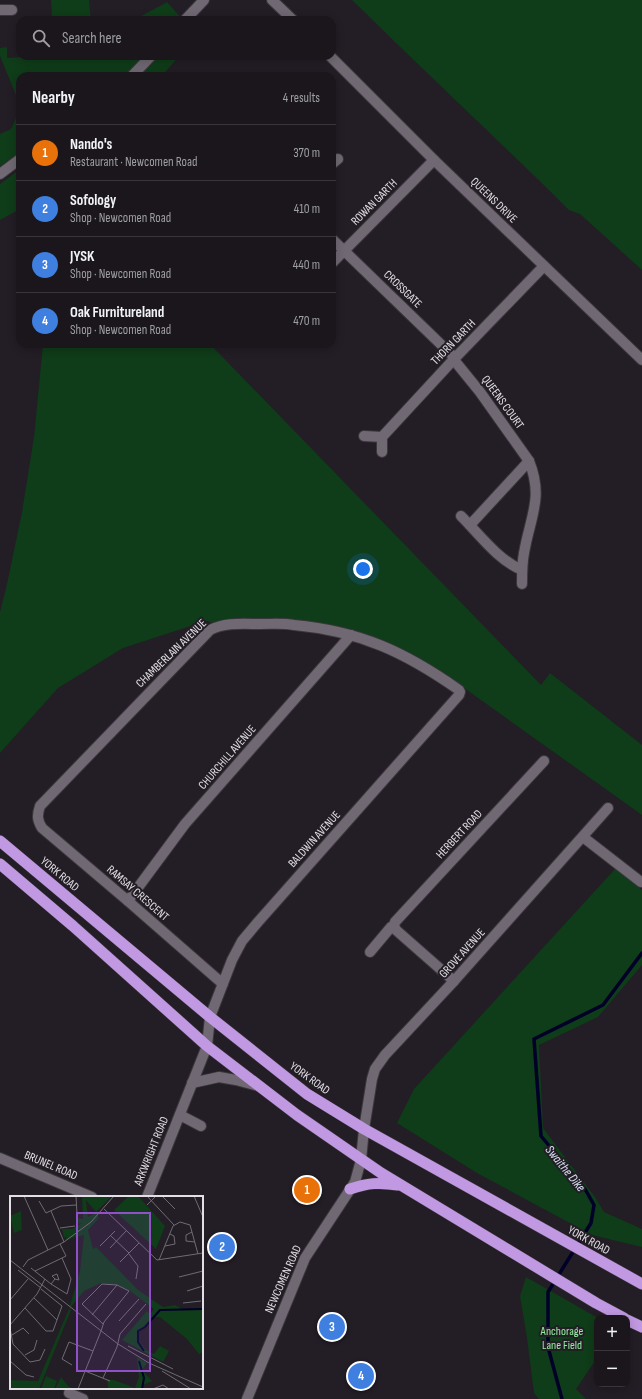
<!DOCTYPE html>
<meta charset="utf-8">
<style>
:root{--surface:#1a161c;--page:#231f25;--text:#f1f3f6;--muted:#9f9fa3;--line:#38353b;--accent:#b45309}
body{margin:0;font-family:"Sofia Sans Condensed",sans-serif;background:var(--page);color:var(--text)}
.controls{position:absolute;right:12px;bottom:12px;display:grid;overflow:hidden;border-radius:8px;box-shadow:0 2px 10px #0003}
.controls button{width:36px;height:36px;display:grid;place-items:center;padding:0;border:0;border-bottom:1px solid var(--line);background:var(--surface);color:var(--text);font:20px sans-serif}
.you{position:absolute;left:363px;top:569px;width:14px;height:14px;margin:-10px;border:3px solid #fff;border-radius:50%;background:#1a73e8;box-shadow:0 0 0 6px #1a73e833}
.badge{display:grid;place-items:center;width:26px;height:26px;border-radius:50%;background:var(--accent);color:#fff;font-size:13px;font-weight:700}
.pin{position:absolute;translate:-50% -50%;border:2px solid #fff;box-shadow:0 1px 4px #0006}
.list{margin:0;padding:0;list-style:none}
h2{display:flex;justify-content:space-between;align-items:center;height:52px;margin:0;padding:0 16px;font-size:17px}
h2 small{font-size:13px;font-weight:400;color:var(--muted)}
.list li{display:grid;grid-template-columns:26px 1fr auto;gap:12px;align-items:center;box-sizing:border-box;height:56px;padding:0 16px;border-top:1px solid var(--line)}
.list b{display:block;font-size:15px;white-space:nowrap}
.list p{margin:0;font-size:13px;white-space:nowrap;color:var(--muted)}
.list em{font-size:13px;font-style:normal;color:var(--muted)}
.icon{flex:none;width:22px;height:22px;fill:none;stroke:currentColor;stroke-width:2;stroke-linecap:round;stroke-linejoin:round}
.map{position:relative;flex:none;width:642px;height:1399px;overflow:hidden}
.search{position:absolute;background:var(--surface);box-shadow:0 2px 10px #0003;left:16px;top:16px;width:320px;height:44px;display:flex;align-items:center;gap:10px;box-sizing:border-box;padding:0 14px;border-radius:12px;color:var(--muted);font-size:15px}
.panel{position:absolute;background:var(--surface);box-shadow:0 2px 10px #0003;left:16px;top:72px;width:320px;height:276px;border-radius:12px}
.map>svg:first-child{display:block}
</style>
<div class="map">
<svg width="642" height="1399" viewBox="0 0 642 1399">
<rect width="100%" height="100%" fill="#231d25"/>
<g fill="#0f3c19">
<path d="M51 0H89L91 20H52Z"/>
<path d="M352 0H642V270L580 214 569 210C497 139 424 71 352 0Z"/>
<path d="M167 2 183 20H134Z"/>
<path d="M7 47V58L38 56H179L162 76H20V85L16 95 0 56V48Z"/>
<path d="M20 109V152L0 166V134L11 129Z"/>
<path d="M20 169V209L0 220V184Z"/>
<path d="M43 344H210L541 685 550 673 642 745V815L464 688 351 635 324 629 219 625 206 621 123 648 58 688 0 753V612L7 584 22 512 34 437Z"/>
<path d="M615 869 642 890V965L598 1017 539 1045 543 1128 595 1197 604 1212 642 1229V1247L592 1235 477 1173 397 1123 414 1089Z"/>
<path d="M526 1277 598 1318H597V1358L576 1389 586 1399H539L534 1393 527 1338 520 1296Z"/>
</g>
<g fill="none" stroke-linecap="round" stroke-linejoin="round">
<path stroke="#000028" stroke-width="3.5" d="M562 1399 548 1347V1292L591 1223 594 1205 585 1189 541 1136 534 1039 603 1005 642 953"/>
<g stroke="#3b373d" stroke-width="12">
<g id="minor">
<path d="M272 0 293 20"/>
<path d="M0 10H12"/>
<path d="M330 56 434 160 642 360"/>
<path d="M332 164 338 159"/>
<path d="M332 239 455 358"/>
<path d="M332 263 434 160"/>
<path d="M454 360 480 392 529 461C544 498 530 517 524 553 522 563 522 574 522 584"/>
<path d="M364 436 382 437V452"/>
<path d="M382 437 455 358 544 266"/>
<path d="M461 516C480 535 498 560 522 570"/>
<path d="M470 525 529 461"/>
<path d="M583 837 641 882"/>
<path d="M128 901 185 824 351 635"/>
<path d="M394 926 395 922 544 761"/>
<path d="M394 926 396 930 454 981"/>
<path d="M370 952 391 927 394 926"/>
<path d="M192 1083 219 1077 236 1080 259 1086"/>
<path d="M180 1115 201 1126"/>
<path d="M0 1158 92 1197"/>
<path d="M147 1197 207 1046 210 1017 232 960 242 941 258 922 459 695 460 692 459 690C405 652 360 631 294 625 283 623 272 624 261 624 243 624 226 622 210 630L40 806C37 815 37 820 42 828L128 901 223 984"/>
<path d="M69 1393 83 1399"/>
<path d="M247 1399 305 1258 355 1182 361 1160 364 1129 372 1079 375 1069 385 1055 454 981 608 808"/>
</g>
</g>
<g stroke="#3b373d" stroke-width="12">
<g id="tertiary">
<path d="M185 20 204 0"/>
<path d="M132 76 151 56"/>
<path d="M0 174 20 159"/>
</g>
</g>
<g stroke="#3b373d" stroke-width="12">
<g id="trunk">
<path d="M0 841 210 1017 307 1094 364 1129 642 1284"/>
<path d="M0 864 73 926 207 1046 297 1115 381 1173 596 1303 624 1318"/>
<path d="M350 1189C368 1183 379 1182 398 1185"/>
<path d="M627 1320 642 1327"/>
</g>
</g>
<use href="#minor" stroke="#706973" stroke-width="10"/>
<use href="#tertiary" stroke="#706973" stroke-width="10"/>
<use href="#trunk" stroke="#c198e2" stroke-width="11"/>
</g>
<g text-anchor="middle" stroke-width="4" stroke-linejoin="round" paint-order="stroke">
<g font-size="12" fill="#e3dfe5" stroke="#231d25">
<text transform="translate(494 200) rotate(44)" y="4">QUEENS DRIVE</text>
<text transform="translate(374 202) rotate(-45)" y="4">ROWAN GARTH</text>
<text transform="translate(403 289) rotate(44)" y="4">CROSSGATE</text>
<text transform="translate(453 342) rotate(-46)" y="4">THORN GARTH</text>
<text transform="translate(503 402) rotate(54)" y="4">QUEENS COURT</text>
<text transform="translate(171 653) rotate(-44)" y="4">CHAMBERLAIN AVENUE</text>
<text transform="translate(227 757) rotate(-49)" y="4">CHURCHILL AVENUE</text>
<text transform="translate(459 834) rotate(-47)" y="4">HERBERT ROAD</text>
<text transform="translate(314 839) rotate(-48)" y="4">BALDWIN AVENUE</text>
<text transform="translate(60 874) rotate(40)" y="4">YORK ROAD</text>
<text transform="translate(138 893) rotate(41)" y="4">RAMSAY CRESCENT</text>
<text transform="translate(462 953) rotate(-48)" y="4">GROVE AVENUE</text>
<text transform="translate(310 1078) rotate(36)" y="4">YORK ROAD</text>
<text transform="translate(151 1151) rotate(-68)" y="4">ARKWRIGHT ROAD</text>
<text transform="translate(51 1165) rotate(23)" y="4">BRUNEL ROAD</text>
<text transform="translate(589 1240) rotate(29)" y="4">YORK ROAD</text>
<text transform="translate(283 1279) rotate(-66)" y="4">NEWCOMEN ROAD</text>
</g>
<g font-size="12" fill="#94eea0" stroke="#231d25">
<text x="562" y="1335">Anchorage<tspan x="562" dy="14">Lane Field</tspan></text>
</g>
<g font-size="13" font-style="italic" fill="#d7e1f3" stroke="#231d25">
<text transform="translate(566 1168) rotate(51)" y="5">Swaithe Dike</text>
</g>
</g>
<g transform="translate(10 1196)">
<rect width="193" height="193" fill="#231d25"/>
<path d="M72 0H102L86 16 76 4 78 21 86 17 89 22 78 34 83 53 86 51 128 94 153 111 165 109 174 114 193 112V156L189 158 177 143 150 121H145L135 132 128 135 129 145 136 154 144 158 150 150 159 155 153 166 112 144 137 115 140 118 144 113 120 95 107 89 91 87 74 95 59 113 61 114 29 193H0V184L28 185 59 113 70 75 74 39 55 44 57 40 54 42 52 33H62L72 27 69 28 67 22 73 23ZM119 0H128L155 30 146 53 104 14ZM11 15 12 34 4 37 0 20ZM127 161 137 167 132 174 142 185 133 189 132 193H94L98 192 97 184H104L125 192 129 181ZM36 180 47 185 44 193H31ZM51 181 58 190 64 193H45Z" fill="#0f3c19"/>
<path fill="none" stroke="#000028" stroke-width="2" d="M134 155 128 146V135L135 131 150 114 193 113M129 165 134 182 132 193"/>
<path fill="none" stroke="#706b72" stroke-width="1" d="M14 0 38 54M66 0 67 18M137 0 164 29M152 0 165 13M184 0 193 21M29 5 36 17 51 10 66 9M137 9 146 0M94 13 147 64 193 57M41 15 54 46M50 32 65 30M182 36 176 39V45L185 46M101 40 119 57M50 48 56 60 52 62M90 50 105 35M155 50 165 48 164 40 160 38M100 52 116 35M119 58 128 70 126 83M0 64 108 148 139 167 193 191M149 64 163 30 170 26 180 29 188 58M110 66 129 47M13 71 18 64 54 46 81 26 104 0M21 72 41 88 57 98 61 83 52 62 25 75M8 74 31 92M169 81 193 75M41 88 45 83 42 80 47 78 49 84 45 83M177 95 193 90M24 102 47 124M0 104 18 83M173 107 191 105M15 112 36 135H43L52 110 31 93M82 119 107 89M109 125 129 103M0 129 27 98 35 83M0 132 3 148 20 166 30 164 35 153M2 139 13 132 19 138M118 150 163 173M15 159 24 154 27 144M0 165 16 179 24 181M62 169 52 163 59 146 83 155M75 175 100 185M152 175 181 193M93 182 107 151 110 138 136 108M68 193 91 135 94 126 119 95 107 89 92 88 72 108 93 128M143 193 153 189 159 193"/>
<path fill="#9050c7" fill-opacity="0.15" stroke="#9050c7" stroke-width="2" d="M67 17H140V175H67Z"/>
<rect width="193" height="193" fill="none" stroke="#e3dfe5" stroke-width="2"/>
</g>
</svg>
<div class="controls">
<button>+</button>
<button>−</button>
</div>
<div class="you"></div>
<div class="pin badge" style="left:307px;top:1190px;background:#e8710a">1</div>
<div class="pin badge" style="left:222px;top:1247px;background:#3f7fe0">2</div>
<div class="pin badge" style="left:332px;top:1327px;background:#3f7fe0">3</div>
<div class="pin badge" style="left:361px;top:1376px;background:#3f7fe0">4</div>
<div class="search"><svg class="icon" aria-label="search" viewBox="0 0 24 24"><circle cx="10" cy="10" r="6"/><path d="M15 15l6 6"/></svg>Search here</div>
<section class="panel">
<h2>Nearby<small>4 results</small></h2>
<ul class="list">
<li><span class="badge" style="background:#e8710a">1</span><div><b>Nando's</b><p>Restaurant · Newcomen Road</p></div><em>370 m</em></li>
<li><span class="badge" style="background:#3f7fe0">2</span><div><b>Sofology</b><p>Shop · Newcomen Road</p></div><em>410 m</em></li>
<li><span class="badge" style="background:#3f7fe0">3</span><div><b>JYSK</b><p>Shop · Newcomen Road</p></div><em>440 m</em></li>
<li><span class="badge" style="background:#3f7fe0">4</span><div><b>Oak Furnitureland</b><p>Shop · Newcomen Road</p></div><em>470 m</em></li>
</ul>
</section>
</div>
